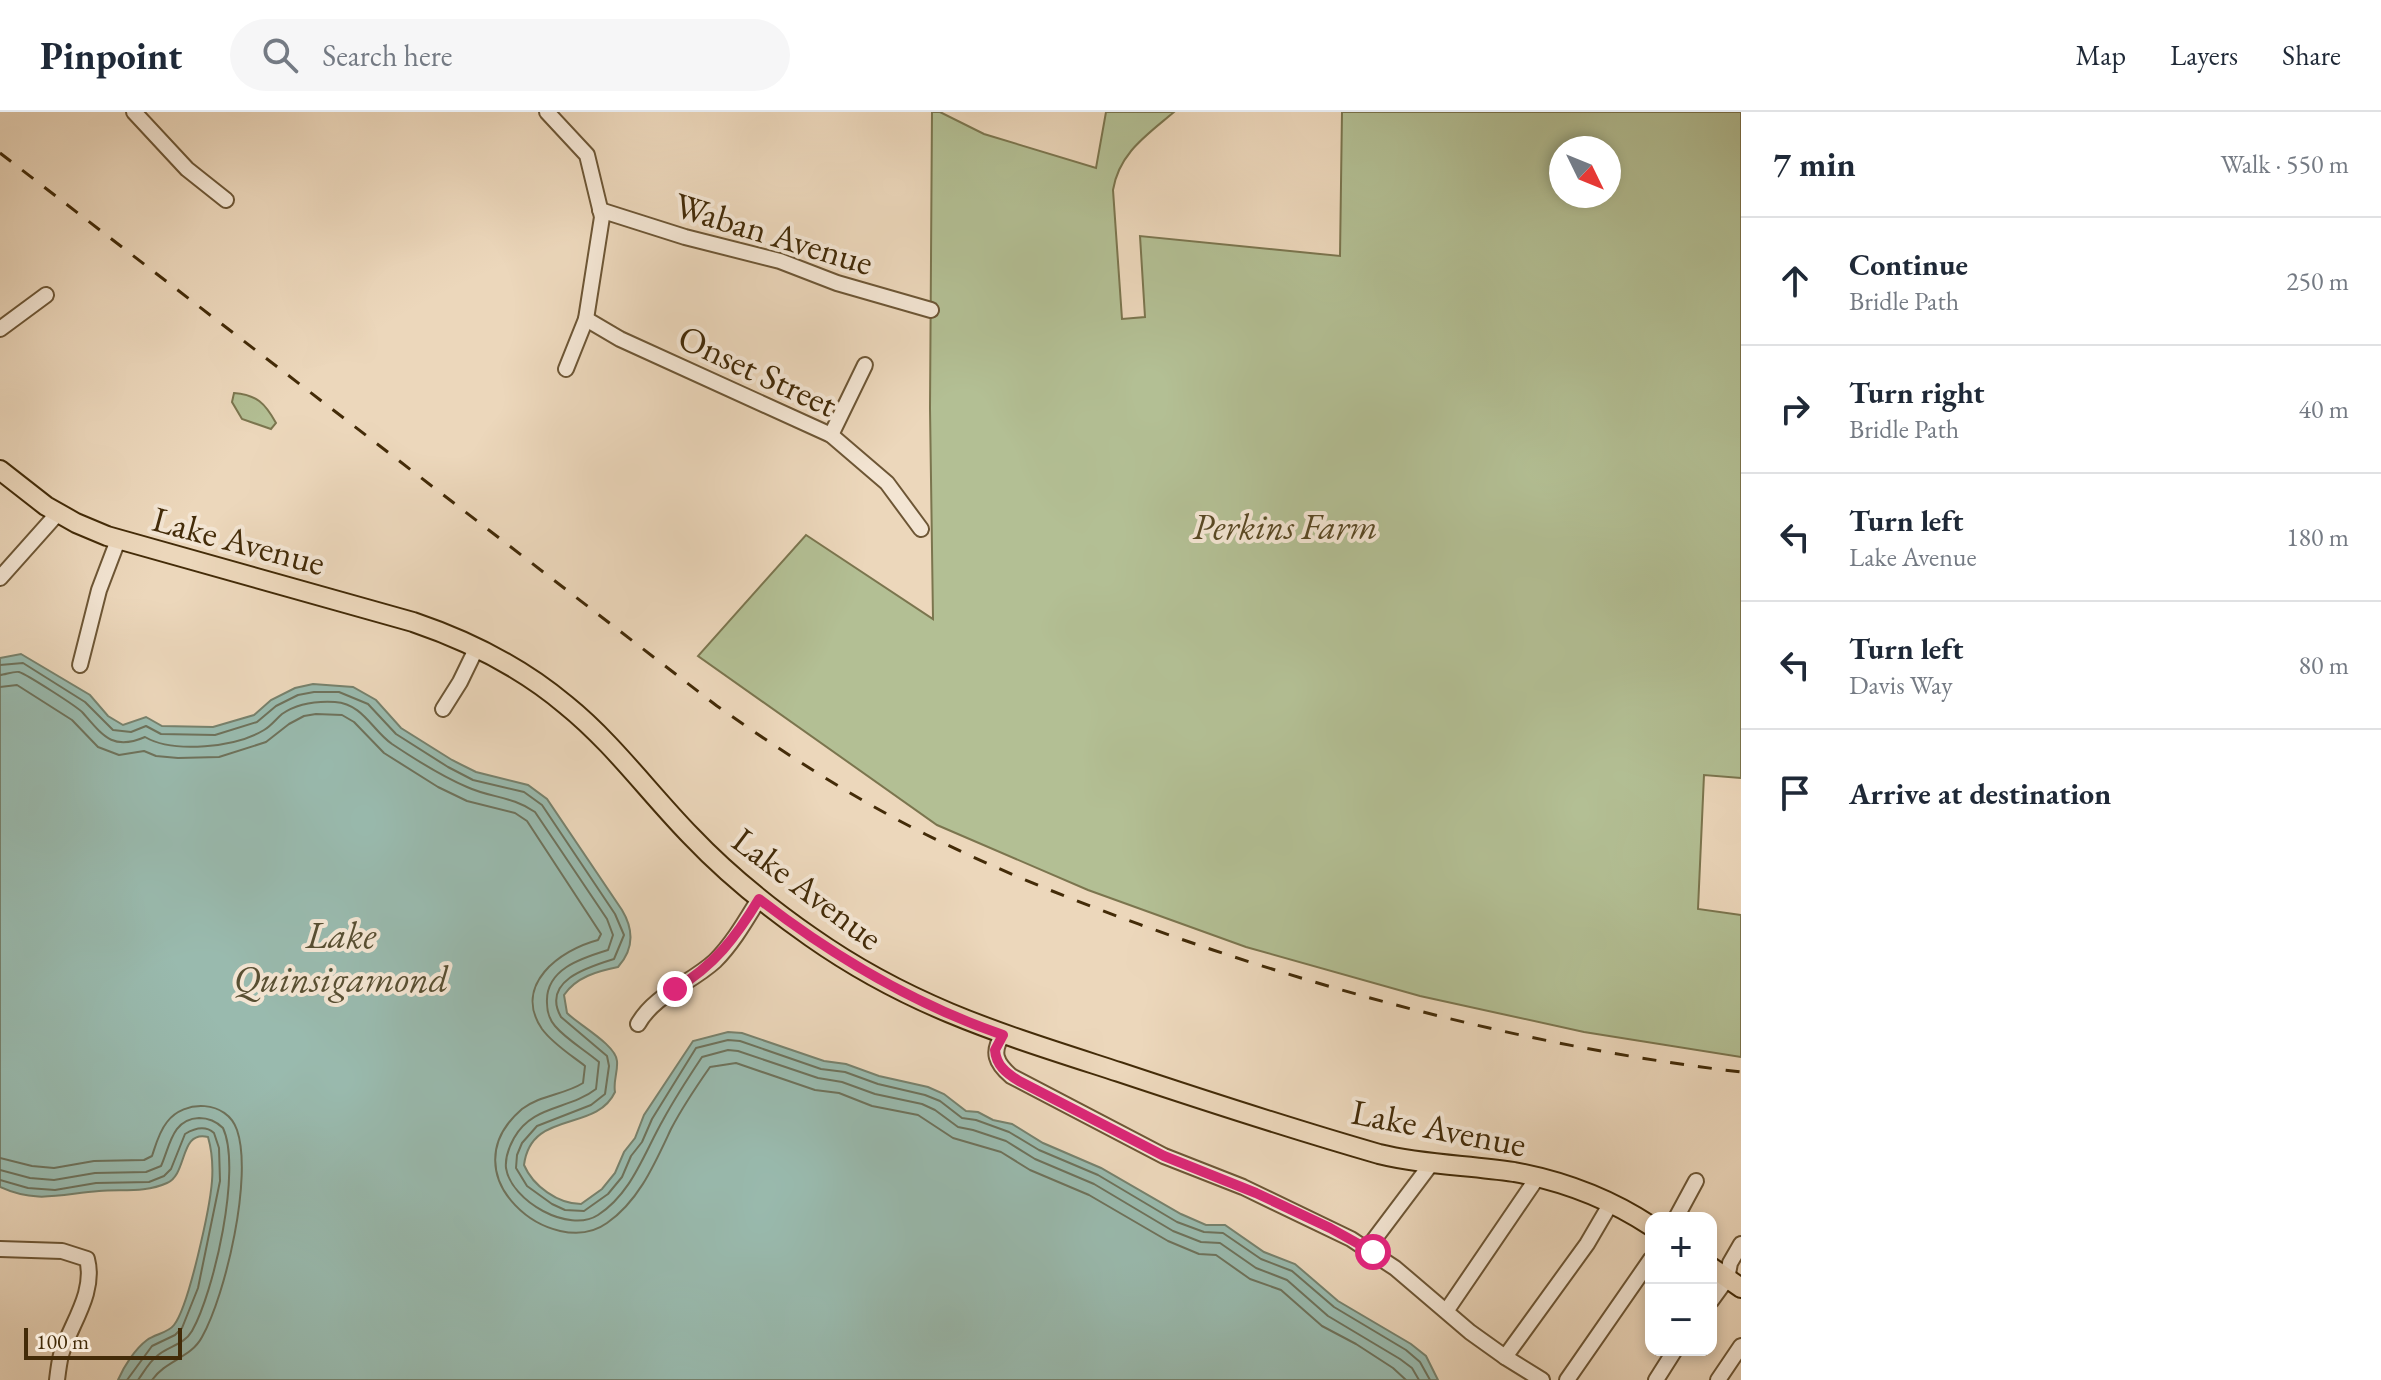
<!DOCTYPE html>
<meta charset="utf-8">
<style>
:root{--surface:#fff;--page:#f6f6f7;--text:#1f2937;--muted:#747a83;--line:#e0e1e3}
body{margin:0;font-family:"EB Garamond",serif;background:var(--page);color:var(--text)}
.controls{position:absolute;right:24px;bottom:24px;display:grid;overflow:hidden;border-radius:16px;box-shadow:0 4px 12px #0003}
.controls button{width:72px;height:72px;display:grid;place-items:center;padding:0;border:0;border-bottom:2px solid var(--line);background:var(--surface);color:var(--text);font:40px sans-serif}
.compass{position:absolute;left:1549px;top:24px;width:72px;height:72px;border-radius:50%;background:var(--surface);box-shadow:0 4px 12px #0003;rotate:133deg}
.scale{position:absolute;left:24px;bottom:20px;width:158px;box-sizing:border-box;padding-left:8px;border:4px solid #432b08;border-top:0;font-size:22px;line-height:28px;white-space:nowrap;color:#432b08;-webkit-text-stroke:6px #f3e5d3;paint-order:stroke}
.stop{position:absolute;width:24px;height:24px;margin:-18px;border:6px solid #db2777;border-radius:50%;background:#fff}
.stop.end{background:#db2777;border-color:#fff;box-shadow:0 2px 8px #0008}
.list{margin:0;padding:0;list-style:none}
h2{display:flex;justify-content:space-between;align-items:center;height:104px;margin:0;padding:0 32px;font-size:34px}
h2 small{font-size:26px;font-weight:400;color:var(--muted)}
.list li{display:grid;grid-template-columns:52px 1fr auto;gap:24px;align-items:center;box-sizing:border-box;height:128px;padding:0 32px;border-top:2px solid var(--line)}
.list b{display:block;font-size:30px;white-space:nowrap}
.list p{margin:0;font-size:26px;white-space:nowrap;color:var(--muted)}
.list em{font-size:26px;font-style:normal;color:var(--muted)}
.icon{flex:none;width:44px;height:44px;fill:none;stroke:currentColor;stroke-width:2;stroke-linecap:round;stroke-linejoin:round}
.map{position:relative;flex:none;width:1741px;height:1268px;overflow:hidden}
header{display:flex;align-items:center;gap:48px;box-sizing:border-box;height:112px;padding:0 40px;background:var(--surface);border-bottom:2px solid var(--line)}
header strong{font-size:38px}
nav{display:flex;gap:44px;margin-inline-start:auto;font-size:28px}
.search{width:560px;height:72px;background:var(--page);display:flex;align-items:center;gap:20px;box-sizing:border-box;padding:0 28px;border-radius:44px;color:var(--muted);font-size:30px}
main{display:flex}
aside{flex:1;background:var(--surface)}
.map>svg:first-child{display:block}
</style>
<header>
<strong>Pinpoint</strong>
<div class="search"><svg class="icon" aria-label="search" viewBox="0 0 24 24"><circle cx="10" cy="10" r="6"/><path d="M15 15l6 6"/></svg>Search here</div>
<nav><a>Map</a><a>Layers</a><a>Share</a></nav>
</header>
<main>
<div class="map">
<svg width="1741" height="1268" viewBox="0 0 1741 1268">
<rect width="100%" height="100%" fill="#ecd7bb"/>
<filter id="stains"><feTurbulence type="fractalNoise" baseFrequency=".0025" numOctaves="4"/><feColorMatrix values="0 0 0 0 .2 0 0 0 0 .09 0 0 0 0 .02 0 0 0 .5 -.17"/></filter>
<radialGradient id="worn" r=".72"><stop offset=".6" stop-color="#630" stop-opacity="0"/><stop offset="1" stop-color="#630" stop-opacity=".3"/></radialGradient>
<g fill="#b3bf94" stroke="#7b754e" stroke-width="2" fill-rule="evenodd">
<path d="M932 0H940L984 22 1096 56 1106 0H1174C1147 23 1119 41 1113 78L1122 207 1145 205 1140 124 1340 144 1342 0H1741V666L1704 663 1698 797 1741 803V945L1584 920 1420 884 1246 835 1088 778 937 713 698 544 806 423 933 507 930 296ZM1561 36H1609V84H1561Z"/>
<path d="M234 281C257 283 265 291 276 311L271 317 242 307 232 290Z"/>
</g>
<path fill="#99baae" stroke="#77816c" stroke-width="2" d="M21 542 90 583 108 604 123 613 146 605 162 614 213 615 254 603 271 588 295 576 313 572 353 575 376 588 401 616 452 648 476 660 528 673 547 687 622 798C634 818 634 837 618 855 598 859 576 865 564 883L567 901C579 913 616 933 617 949 618 960 613 969 615 980 596 1021 531 997 524 1053 533 1074 558 1092 581 1092L602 1077 615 1061 624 1040 635 1026 644 1003 693 929 728 920 742 921 824 949 846 952 879 964 928 975 944 982 966 999 978 1000 993 1008 1012 1012 1043 1031 1101 1056 1181 1102 1206 1113H1225L1264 1140 1295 1152 1338 1189 1411 1232 1426 1244 1438 1268H118C124 1254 135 1237 147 1228 155 1222 168 1221 174 1213 189 1194 210 1095 212 1069 213 1055 212 1039 208 1025 179 1018 188 1062 167 1071 145 1081 122 1077 99 1079 61 1082 37 1092 0 1075V546Z"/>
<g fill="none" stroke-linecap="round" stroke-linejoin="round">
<g stroke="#6e725b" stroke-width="2">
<path d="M0 553 23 551 85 590 113 618 131 620 146 614 161 622 215 623 257 610 276 594 298 583 314 580H339L368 592 396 622 448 655 473 668 524 680 542 693 615 802 624 823 614 847C588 855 541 869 561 905L607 944 609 954 605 982 591 993 537 1014 522 1031 517 1043 516 1056 527 1074 552 1092 565 1098 584 1099 608 1082 622 1065 631 1044 642 1030 652 1007 696 936 728 928 740 929 821 957 845 960 878 972 925 983 940 989 962 1006 976 1008 1009 1020 1039 1038 1098 1063 1177 1110 1204 1120 1223 1121 1261 1147 1292 1159 1334 1195 1406 1238 1420 1250 1430 1268"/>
<path d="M0 563C5 563 13 559 19 560 26 562 78 595 83 601 103 624 113 639 145 625 174 642 236 635 264 618 271 614 276 607 282 602 298 591 317 589 335 590 363 592 372 618 392 632 416 648 441 664 467 675 491 686 512 684 535 700L607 807 613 823 608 838C582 846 545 857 547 891 547 900 549 907 555 914 567 928 585 938 599 950L596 977C569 998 532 993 514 1026 509 1035 505 1046 506 1056 511 1089 569 1122 598 1103 632 1081 644 1041 663 1008 675 986 688 966 702 945L728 938 738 939 818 966 842 970 875 982 922 992 935 998 958 1015 973 1018 1006 1029 1035 1047 1094 1072 1173 1119 1201 1130 1220 1131 1256 1156 1287 1168 1328 1204 1400 1247 1412 1256 1419 1268"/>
<path d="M0 575 17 573 72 608 98 635 119 643 144 639 156 644 178 646 219 645 266 630 289 612 304 604 316 602 342 603 354 610 384 641 438 675 467 689 515 701 527 709 601 822 598 828C560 838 512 873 542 917 553 932 571 943 585 954L583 971C564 983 540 983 522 997 445 1063 553 1150 607 1111 639 1089 655 1051 671 1017 682 996 696 975 710 955L736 951 815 978 839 981 872 994 918 1003 953 1026 1001 1040 1030 1058 1089 1083 1168 1129 1199 1142 1216 1143 1250 1167 1281 1178 1322 1214 1356 1232 1393 1256 1406 1268"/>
<path d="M0 1046 32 1054 54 1056 94 1049 144 1048 152 1044C156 1032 159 1020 167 1010 184 987 227 988 237 1018 253 1064 226 1182 202 1225 191 1246 166 1248 152 1268"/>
<path d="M0 1058 30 1066 54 1068 95 1061 146 1060 161 1054C170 1034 172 1007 199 1006 209 1006 216 1009 223 1016 242 1057 214 1180 192 1219 184 1233 168 1234 157 1244 149 1250 144 1260 138 1268"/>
<path d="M0 1068 28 1076 55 1078 96 1071 149 1070 164 1064 171 1057 185 1022C195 1016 205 1013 214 1021L219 1036 220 1069 198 1176 182 1216 175 1223 152 1234 127 1268"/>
</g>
<g stroke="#6d5635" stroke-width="18">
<g id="minor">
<path d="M134 0 187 57 226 88"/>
<path d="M547 0 587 43 602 105 586 207 566 257"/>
<path d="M600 98 685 125 780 149 837 171 931 198"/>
<path d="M586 207 620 227 831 323 887 371 921 417"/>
<path d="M0 217 46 183"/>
<path d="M831 323 865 253"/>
<path d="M0 466 58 401"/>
<path d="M80 553 99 478 118 428"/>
<path d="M443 597 460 570 477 535"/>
<path d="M638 912C655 882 690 872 715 849 733 831 746 808 759 787"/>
<path d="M1003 923C991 940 996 951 1011 964L1164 1044 1243 1075 1351 1127 1395 1156 1470 1220 1505 1245 1542 1268"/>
<path d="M1676 1106 1696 1069"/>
<path d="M0 1137 62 1139 87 1147C96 1181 70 1213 61 1243 59 1251 58 1260 57 1268"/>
<path d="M1367 1137 1431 1052"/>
<path d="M1711 1189 1727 1167 1730 1151 1741 1132"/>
<path d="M1447 1198 1537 1066"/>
<path d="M1505 1245 1587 1132 1611 1091"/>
<path d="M1567 1268 1651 1147"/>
<path d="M1656 1268 1675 1238"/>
<path d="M1718 1268 1741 1234"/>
</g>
</g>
<g stroke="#432b08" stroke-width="22">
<g id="major">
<path d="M0 358 46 394 76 411 107 424 413 510C469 529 521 555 566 593 613 631 649 681 691 724 727 762 768 795 811 825 912 896 1005 923 1119 960 1206 989 1292 1017 1379 1042 1423 1053 1469 1053 1514 1060 1563 1069 1610 1087 1651 1114"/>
<path d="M1711 1155 1741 1176"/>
</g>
</g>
<use href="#minor" stroke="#f3e5d3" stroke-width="14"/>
<use href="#major" stroke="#ecd7bb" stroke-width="18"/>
<path stroke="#432b08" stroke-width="3" stroke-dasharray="14 14" stroke-linecap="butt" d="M0 41 717 594C781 639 847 682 917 718 1012 766 1112 804 1213 838 1384 895 1562 939 1741 960"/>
</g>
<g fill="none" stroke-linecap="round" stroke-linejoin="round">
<path stroke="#db2777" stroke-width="10" d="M675 877C714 854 736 825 759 787 834 845 913 892 1003 923L995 938C996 953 1006 961 1019 969L1164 1044 1256 1081 1330 1116 1373 1140"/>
</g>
<g text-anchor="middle" stroke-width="8" stroke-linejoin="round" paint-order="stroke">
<g font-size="36" fill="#432b08" stroke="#f3e5d3">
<text transform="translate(774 121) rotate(17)" y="13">Waban Avenue</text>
<text transform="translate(758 258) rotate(25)" y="13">Onset Street</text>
<text transform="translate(239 428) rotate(15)" y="13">Lake Avenue</text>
<text transform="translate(808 776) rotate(37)" y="13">Lake Avenue</text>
<text transform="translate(1439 1015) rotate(11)" y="13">Lake Avenue</text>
</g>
<g font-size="36" font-style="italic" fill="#594924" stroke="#f3e5d3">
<text x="1285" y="427">Perkins Farm</text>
</g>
<g font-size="38" font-style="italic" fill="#584f32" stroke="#f3e5d3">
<text x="341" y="836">Lake<tspan x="341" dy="44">Quinsigamond</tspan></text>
</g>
</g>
<rect width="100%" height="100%" filter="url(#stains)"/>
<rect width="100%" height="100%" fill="url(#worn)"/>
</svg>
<div class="controls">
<button>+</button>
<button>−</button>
</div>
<svg class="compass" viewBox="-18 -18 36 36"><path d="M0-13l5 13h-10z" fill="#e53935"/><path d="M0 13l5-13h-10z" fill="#747a83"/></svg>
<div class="scale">100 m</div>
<div class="stop" style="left:1373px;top:1140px"></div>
<div class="stop end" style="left:675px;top:877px"></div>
</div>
<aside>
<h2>7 min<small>Walk · 550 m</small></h2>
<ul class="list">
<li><svg class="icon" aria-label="ahead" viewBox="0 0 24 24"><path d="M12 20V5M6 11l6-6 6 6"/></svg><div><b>Continue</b><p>Bridle Path</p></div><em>250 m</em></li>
<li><svg class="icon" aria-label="right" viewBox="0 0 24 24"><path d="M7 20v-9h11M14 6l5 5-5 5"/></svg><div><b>Turn right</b><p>Bridle Path</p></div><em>40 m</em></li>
<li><svg class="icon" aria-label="left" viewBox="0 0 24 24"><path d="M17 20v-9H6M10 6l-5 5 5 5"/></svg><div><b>Turn left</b><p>Lake Avenue</p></div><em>180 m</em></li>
<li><svg class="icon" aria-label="left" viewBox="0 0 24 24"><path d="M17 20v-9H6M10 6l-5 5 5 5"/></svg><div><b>Turn left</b><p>Davis Way</p></div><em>80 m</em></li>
<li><svg class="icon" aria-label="arrive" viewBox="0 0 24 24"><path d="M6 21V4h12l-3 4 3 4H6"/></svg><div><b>Arrive at destination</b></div></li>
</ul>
</aside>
</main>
